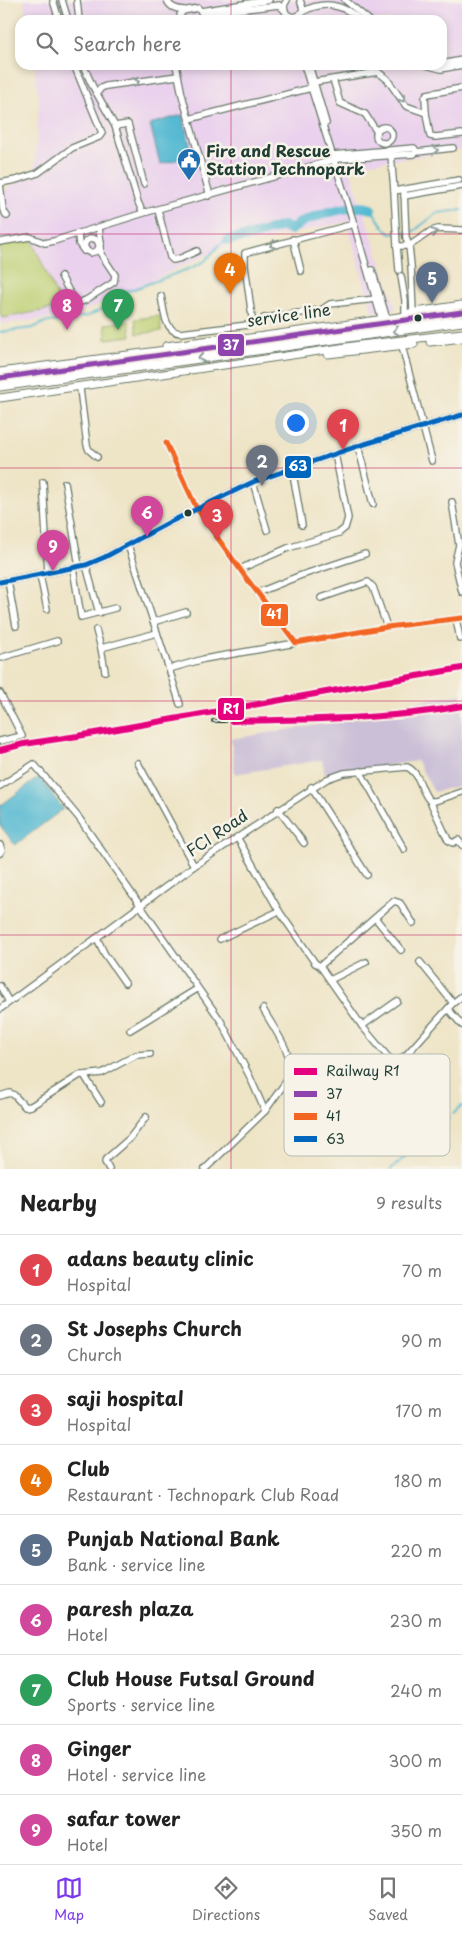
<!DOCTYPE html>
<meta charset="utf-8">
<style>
:root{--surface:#fff;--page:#f2f2f2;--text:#222;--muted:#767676;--line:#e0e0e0;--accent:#7c3aed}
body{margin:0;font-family:"Playpen Sans",sans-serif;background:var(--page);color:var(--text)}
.you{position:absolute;left:295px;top:422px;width:18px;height:18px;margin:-12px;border:4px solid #fff;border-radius:50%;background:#1a73e8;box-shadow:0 0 0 8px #1a73e833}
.badge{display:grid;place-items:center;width:32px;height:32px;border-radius:50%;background:var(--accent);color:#fff;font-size:16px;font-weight:700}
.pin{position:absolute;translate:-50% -41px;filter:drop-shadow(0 1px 2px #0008)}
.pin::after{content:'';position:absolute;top:26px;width:18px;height:15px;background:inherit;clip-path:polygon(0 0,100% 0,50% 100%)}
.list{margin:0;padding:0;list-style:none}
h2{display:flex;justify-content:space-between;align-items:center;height:65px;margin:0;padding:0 20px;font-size:21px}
h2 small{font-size:16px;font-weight:400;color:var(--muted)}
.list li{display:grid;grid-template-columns:32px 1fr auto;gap:15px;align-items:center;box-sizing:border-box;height:70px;padding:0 20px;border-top:1px solid var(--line)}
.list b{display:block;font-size:19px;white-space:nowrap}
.list p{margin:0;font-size:16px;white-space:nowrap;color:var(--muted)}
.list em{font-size:16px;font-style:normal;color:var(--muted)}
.icon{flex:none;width:28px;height:28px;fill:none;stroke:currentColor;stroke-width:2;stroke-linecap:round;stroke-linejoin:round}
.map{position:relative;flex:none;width:462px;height:1169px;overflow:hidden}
.search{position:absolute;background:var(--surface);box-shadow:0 2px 8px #0003;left:15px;right:15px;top:15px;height:55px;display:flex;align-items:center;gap:12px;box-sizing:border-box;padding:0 18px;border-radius:15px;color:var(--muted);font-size:19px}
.sheet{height:695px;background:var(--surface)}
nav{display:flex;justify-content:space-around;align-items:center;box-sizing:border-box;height:70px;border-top:1px solid var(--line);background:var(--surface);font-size:14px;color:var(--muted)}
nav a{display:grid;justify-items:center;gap:2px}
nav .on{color:var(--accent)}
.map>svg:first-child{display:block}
</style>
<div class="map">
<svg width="462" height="1169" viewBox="0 0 462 1169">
<rect width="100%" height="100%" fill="#f7f3e8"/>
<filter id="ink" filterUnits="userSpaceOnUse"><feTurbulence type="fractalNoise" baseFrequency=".02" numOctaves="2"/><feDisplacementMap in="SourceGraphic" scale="10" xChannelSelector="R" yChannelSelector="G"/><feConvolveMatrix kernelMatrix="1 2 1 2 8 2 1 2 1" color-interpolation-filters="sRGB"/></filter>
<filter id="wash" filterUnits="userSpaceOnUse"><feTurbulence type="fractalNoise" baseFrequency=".0096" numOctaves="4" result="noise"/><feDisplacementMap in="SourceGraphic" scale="20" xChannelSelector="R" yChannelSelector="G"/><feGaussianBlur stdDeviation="1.12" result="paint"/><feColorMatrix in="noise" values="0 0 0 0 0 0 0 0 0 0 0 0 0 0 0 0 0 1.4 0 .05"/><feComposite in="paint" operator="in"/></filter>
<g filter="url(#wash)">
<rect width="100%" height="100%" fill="#eee4c6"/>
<path fill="#ead1ed" d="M24 0H462V150L356 165 351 173 396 309 373 312 347 222 273 237 269 241 231 244 73 316 0 324V194L35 169 39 100 34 65H442V20H27Z"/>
<path fill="#cabfd7" d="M462 694V785L434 792 417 761 325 775 322 760 235 774 231 739 373 716 375 709Z"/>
<g fill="#bed074" stroke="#6e8654">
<path d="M31 239 62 307 3 318 0 314V245Z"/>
<path d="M160 316 161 331 137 334 135 319Z"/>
<path d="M129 321 131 336 106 339 105 324Z"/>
</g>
<g fill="#54b9d2" stroke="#3a7b83">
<path d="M182 115 193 156 160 164 150 124Z"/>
<path d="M39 777 63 809 15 845 0 825V806Z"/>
</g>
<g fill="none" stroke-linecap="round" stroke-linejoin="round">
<g stroke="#54b9d2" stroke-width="2">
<path d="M371 209C378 217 382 228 391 234L414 231 437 213 462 210"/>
<path d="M0 332 33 328 43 323 88 316 110 305 117 292 131 290 191 268 205 261 221 243 228 240"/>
<path d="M453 1114 462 1106"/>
<path d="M391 1169 449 1118"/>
</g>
<path stroke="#54b9d2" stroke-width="10" d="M228 240 250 236 283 226 291 230C295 227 299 223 304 221 318 215 357 202 371 209"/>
</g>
</g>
<g filter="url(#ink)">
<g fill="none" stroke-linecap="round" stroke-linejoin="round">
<g stroke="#677767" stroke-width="8">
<g id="minor">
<path d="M53 0 59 20"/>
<path d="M62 0 68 20"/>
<path d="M77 0 79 20"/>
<path d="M167 0C170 8 177 9 184 10"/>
<path d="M287 0C281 8 285 16 295 17L301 13 303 9 300 0"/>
<path d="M345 0 369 20"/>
<path d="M201 11 269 0"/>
<path d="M302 12C324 0 342 4 361 20"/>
<path d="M203 14 279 5 285 11"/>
<path d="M182 20 180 15 183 11 198 8 203 14 199 20"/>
<path d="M442 64 462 60"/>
<path d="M83 65 92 85 115 126 138 202 142 211 147 212"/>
<path d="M176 65 182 95 209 192 208 196"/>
<path d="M304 65 354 224 381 317"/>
<path d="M309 65 326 123"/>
<path d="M426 65 441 69 462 65"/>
<path d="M333 79 340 103 365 114 377 132"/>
<path d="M314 82 378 72 387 79 406 106 426 113 430 136 435 137 462 134"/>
<path d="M97 93 101 88 106 86 177 76"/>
<path d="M426 113 425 97 427 94 462 88"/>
<path d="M189 119 311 88"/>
<path d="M115 126 128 124 144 184"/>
<circle cx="384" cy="135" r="8"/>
<path d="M417 152 453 148"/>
<path d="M391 154 394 191"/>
<path d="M0 183 16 180 38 173 72 148 99 137 102 133 74 65"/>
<path d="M0 183 3 210 7 216"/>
<path d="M404 190 406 238 409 246 411 265 413 312"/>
<path d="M404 196 462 186"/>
<path d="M158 210 170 257 173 260 181 258 197 251"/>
<path d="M78 235 79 244 84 251"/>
<path d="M293 239 301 271"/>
<path d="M0 242 30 237 45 243 54 241 147 212 337 159 414 154 417 152 414 148 332 155"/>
<path d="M99 245 97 240 92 238 86 241C83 246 85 250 90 253L97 251 101 243 99 228"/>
<path d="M397 246 394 191 459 180"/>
<path d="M372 270 386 316"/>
<path d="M399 270 397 246H409L431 231 438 229 462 230"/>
<path d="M61 276 74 301 78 303 86 300 114 282 115 275 101 254V243"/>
<path d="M401 276 405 300V313"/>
<path d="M161 296C164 310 164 331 180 333L248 325 251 323 252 317 245 266V253L354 224"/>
<path d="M264 318 321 310 330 304 376 299"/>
<path d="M402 346 432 461"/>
<path d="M80 389 87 445 89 450 97 457"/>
<path d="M166 443 197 509 244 575 296 643 387 627 462 618"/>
<path d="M358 446 373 504"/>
<path d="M292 468 302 525"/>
<path d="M43 482 48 573"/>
<path d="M253 482 267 530"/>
<path d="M65 483 79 566"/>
<path d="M452 502 459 545 455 562 462 592"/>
<path d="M128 545 169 669 204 659 296 643"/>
<path d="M86 565 99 613"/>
<path d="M73 568 81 617 115 608"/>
<path d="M240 569 288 548 339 533 345 528 348 518 335 454"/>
<path d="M40 575 47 609"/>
<path d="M8 581 16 626"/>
<path d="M257 593 299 576 365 554"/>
<path d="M321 598 368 582 373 587 387 627"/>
<path d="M456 619 460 639"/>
<path d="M153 622 186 612"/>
<path d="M96 630 101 648"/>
<path d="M0 658 57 641"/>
<path d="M169 669 180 704"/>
<path d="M105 671 101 648 157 633"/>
<path d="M0 693 22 736 0 741"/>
<path d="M138 763 194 866"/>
<path d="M360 771 404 849"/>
<path d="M0 786 34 764 79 818 221 1021 249 1075 265 1111"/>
<path d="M311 787 367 875"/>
<path d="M430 801 448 840 453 843 458 840 462 845"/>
<path d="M278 809 304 843"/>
<path d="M237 837 279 911 315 963 320 966 362 1026 388 1057C395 1064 400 1060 407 1054L453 1003 420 962"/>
<path d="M0 845 2 850 0 853"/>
<path d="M376 919 401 950"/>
<path d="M97 938 104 953 125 983"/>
<path d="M220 939 279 911"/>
<path d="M320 966 394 901 400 903 413 923"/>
<path d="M330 980 366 962"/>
<path d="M0 986 9 1002"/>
<path d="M453 1003 462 996"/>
<path d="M0 1009 194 866 327 779 344 773 407 767C421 773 420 792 430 801H435L462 792"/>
<path d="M448 1009 462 1025"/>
<path d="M362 1026 397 1001"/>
<path d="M130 1030 197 989"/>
<path d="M84 1075 102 1073 136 1055 150 1054"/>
<path d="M369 1077 388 1057"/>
<path d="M0 1096 10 1093 14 1095 25 1107 31 1106 80 1075H84L101 1102"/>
<path d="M109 1169 105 1162 106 1159 130 1138 146 1117"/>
<path d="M205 1169 265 1111 290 1076C296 1057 272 1026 263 1009"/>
</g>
</g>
<g stroke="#677767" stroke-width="9">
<g id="major">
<path d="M409 313 462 305"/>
<path d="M221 342 413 315"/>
<path d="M430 342 462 338"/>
<path d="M166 346 225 338"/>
<path d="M328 354 414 344"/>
<path d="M0 372 173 349"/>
<path d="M0 398 360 345 462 333"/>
<path d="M0 582 86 565 105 557 168 523 253 482 358 446 462 415"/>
</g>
</g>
<g stroke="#677767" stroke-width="11">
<g id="highway">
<path d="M0 378 462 312"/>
<path d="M0 386 462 321"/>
</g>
</g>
<use href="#minor" stroke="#fff" stroke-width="5.5"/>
<use href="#major" stroke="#fff" stroke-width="7"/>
<use href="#highway" stroke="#fff" stroke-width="9"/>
<g stroke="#1f3d34" stroke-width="4">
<path id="rail" d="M213 721C296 719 381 721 462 706"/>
</g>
<use href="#rail" stroke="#f7f3e8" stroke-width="2" stroke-dasharray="5.5" stroke-linecap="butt"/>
<g stroke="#f7f3e8" stroke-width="9">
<path id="bus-1" d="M0 378 462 312"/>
</g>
<g stroke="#f7f3e8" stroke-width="9">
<path id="bus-2" d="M166 443 197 509 244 575 296 643 387 627 462 618"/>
</g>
<g stroke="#f7f3e8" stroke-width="9">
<path id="bus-3" d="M0 582 86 565 105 557 168 523 253 482 358 446 462 415"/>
</g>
<use href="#bus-1" stroke="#8e44ad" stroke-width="5"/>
<use href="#bus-2" stroke="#f26522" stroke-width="5"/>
<use href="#bus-3" stroke="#0065bd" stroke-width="5"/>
<g stroke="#f7f3e8" stroke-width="10">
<g id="rail-1">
<path d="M232 721C309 719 387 720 462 706"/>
<path d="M0 750 24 744 78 736 462 668"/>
</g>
</g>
<use href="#rail-1" stroke="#e5007d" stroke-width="6"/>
</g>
<defs><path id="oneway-chevron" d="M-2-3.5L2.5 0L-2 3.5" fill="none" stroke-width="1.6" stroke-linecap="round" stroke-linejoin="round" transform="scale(1.25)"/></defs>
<g stroke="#8f9e9a">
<use href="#oneway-chevron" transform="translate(136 82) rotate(-9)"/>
<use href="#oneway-chevron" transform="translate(402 99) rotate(57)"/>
<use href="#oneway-chevron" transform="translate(435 150) rotate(-5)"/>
<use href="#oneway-chevron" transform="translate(434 232) rotate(-21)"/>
<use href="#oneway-chevron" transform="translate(273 245) rotate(161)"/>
<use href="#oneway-chevron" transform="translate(396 331) rotate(172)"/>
<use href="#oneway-chevron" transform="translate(201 358) rotate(172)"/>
</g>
</g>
<path fill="none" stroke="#c2185b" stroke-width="1" stroke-opacity="0.55" d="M231 0V20M231 65V1169M0 234H462M0 468H462M0 701H462M0 935H462"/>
<defs>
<g id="civic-pin" transform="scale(1.25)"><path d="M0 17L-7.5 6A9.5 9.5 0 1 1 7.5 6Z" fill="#1f6fb2" stroke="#f7f3e8"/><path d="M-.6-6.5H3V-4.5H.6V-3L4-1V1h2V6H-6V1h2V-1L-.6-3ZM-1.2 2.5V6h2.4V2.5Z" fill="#fff"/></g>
</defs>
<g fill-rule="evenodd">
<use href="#civic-pin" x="189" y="160"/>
</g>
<g fill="#1f3d34" stroke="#f7f3e8" stroke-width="2">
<circle cx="418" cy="318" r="4.5"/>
<circle cx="188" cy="513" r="4.5"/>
</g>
<g text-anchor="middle" stroke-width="5" stroke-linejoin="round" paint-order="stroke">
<g font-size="16" font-weight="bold" fill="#1f3d34" stroke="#f7f3e8" text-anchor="start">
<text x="206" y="157">Fire and Rescue<tspan x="206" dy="18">Station Technopark</tspan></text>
</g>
<g font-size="16" fill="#1f3d34" stroke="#f7f3e8">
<text transform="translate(289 315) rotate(-8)" y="6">service line</text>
<text transform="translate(217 833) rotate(-34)" y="6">FCI Road</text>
</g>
</g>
<rect x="284" y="1054" width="166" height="102" rx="8" fill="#f7f3e8" stroke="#b6bcb2" stroke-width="1"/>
<rect x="294" y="1068" width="23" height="7" fill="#e5007d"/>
<rect x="294" y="1091" width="23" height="6" fill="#8e44ad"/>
<rect x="294" y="1113" width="23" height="7" fill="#f26522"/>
<rect x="294" y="1136" width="23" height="6" fill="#0065bd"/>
<g font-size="14" fill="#1f3d34">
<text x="326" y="1076">Railway R1</text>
<text x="326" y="1099">37</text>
<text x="326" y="1121">41</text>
<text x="326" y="1144">63</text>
</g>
<g stroke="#f7f3e8" stroke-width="2">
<rect x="217" y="333" width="28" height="24" rx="5" fill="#8e44ad"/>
<rect x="284" y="455" width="28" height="24" rx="5" fill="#0065bd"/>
<rect x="260" y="603" width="29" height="24" rx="5" fill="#f26522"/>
<rect x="217" y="697" width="28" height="24" rx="5" fill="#e5007d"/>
</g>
<g font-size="14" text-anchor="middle" font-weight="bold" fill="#fff">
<text x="231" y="350">37</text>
<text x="298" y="471">63</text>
<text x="274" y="619">41</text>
<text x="231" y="714">R1</text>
</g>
</svg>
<div class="you"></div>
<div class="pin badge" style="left:343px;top:450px;background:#e0444e">1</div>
<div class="pin badge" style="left:262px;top:486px;background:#6b7280">2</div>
<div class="pin badge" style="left:217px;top:540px;background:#e0444e">3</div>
<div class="pin badge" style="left:230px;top:294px;background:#e8710a">4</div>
<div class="pin badge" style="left:432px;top:303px;background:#5c6f8a">5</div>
<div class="pin badge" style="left:147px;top:537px;background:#d1479c">6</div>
<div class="pin badge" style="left:118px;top:330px;background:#2e9e5b">7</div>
<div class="pin badge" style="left:67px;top:330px;background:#d1479c">8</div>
<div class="pin badge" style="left:53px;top:571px;background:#d1479c">9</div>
<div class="search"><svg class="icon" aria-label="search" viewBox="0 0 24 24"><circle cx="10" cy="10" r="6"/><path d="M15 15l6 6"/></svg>Search here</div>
</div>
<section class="sheet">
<h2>Nearby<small>9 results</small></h2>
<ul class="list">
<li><span class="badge" style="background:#e0444e">1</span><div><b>adans beauty clinic</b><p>Hospital</p></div><em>70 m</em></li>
<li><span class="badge" style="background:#6b7280">2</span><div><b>St Josephs Church</b><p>Church</p></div><em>90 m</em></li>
<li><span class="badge" style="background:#e0444e">3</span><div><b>saji hospital</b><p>Hospital</p></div><em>170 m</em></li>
<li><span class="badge" style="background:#e8710a">4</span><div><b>Club</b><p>Restaurant · Technopark Club Road</p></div><em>180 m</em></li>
<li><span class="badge" style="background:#5c6f8a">5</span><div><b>Punjab National Bank</b><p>Bank · service line</p></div><em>220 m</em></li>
<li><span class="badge" style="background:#d1479c">6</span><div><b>paresh plaza</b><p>Hotel</p></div><em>230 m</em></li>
<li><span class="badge" style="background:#2e9e5b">7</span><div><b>Club House Futsal Ground</b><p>Sports · service line</p></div><em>240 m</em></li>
<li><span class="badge" style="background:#d1479c">8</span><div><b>Ginger</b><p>Hotel · service line</p></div><em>300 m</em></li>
<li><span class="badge" style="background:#d1479c">9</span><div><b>safar tower</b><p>Hotel</p></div><em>350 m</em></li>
</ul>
</section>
<nav>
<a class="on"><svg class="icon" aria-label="map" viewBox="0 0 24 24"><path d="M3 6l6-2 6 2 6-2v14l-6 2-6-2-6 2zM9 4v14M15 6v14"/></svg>Map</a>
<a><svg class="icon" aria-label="directions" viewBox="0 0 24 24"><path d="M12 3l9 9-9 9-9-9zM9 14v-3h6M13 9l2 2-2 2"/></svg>Directions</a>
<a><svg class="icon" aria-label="saved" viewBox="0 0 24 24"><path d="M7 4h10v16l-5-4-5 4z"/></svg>Saved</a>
</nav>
